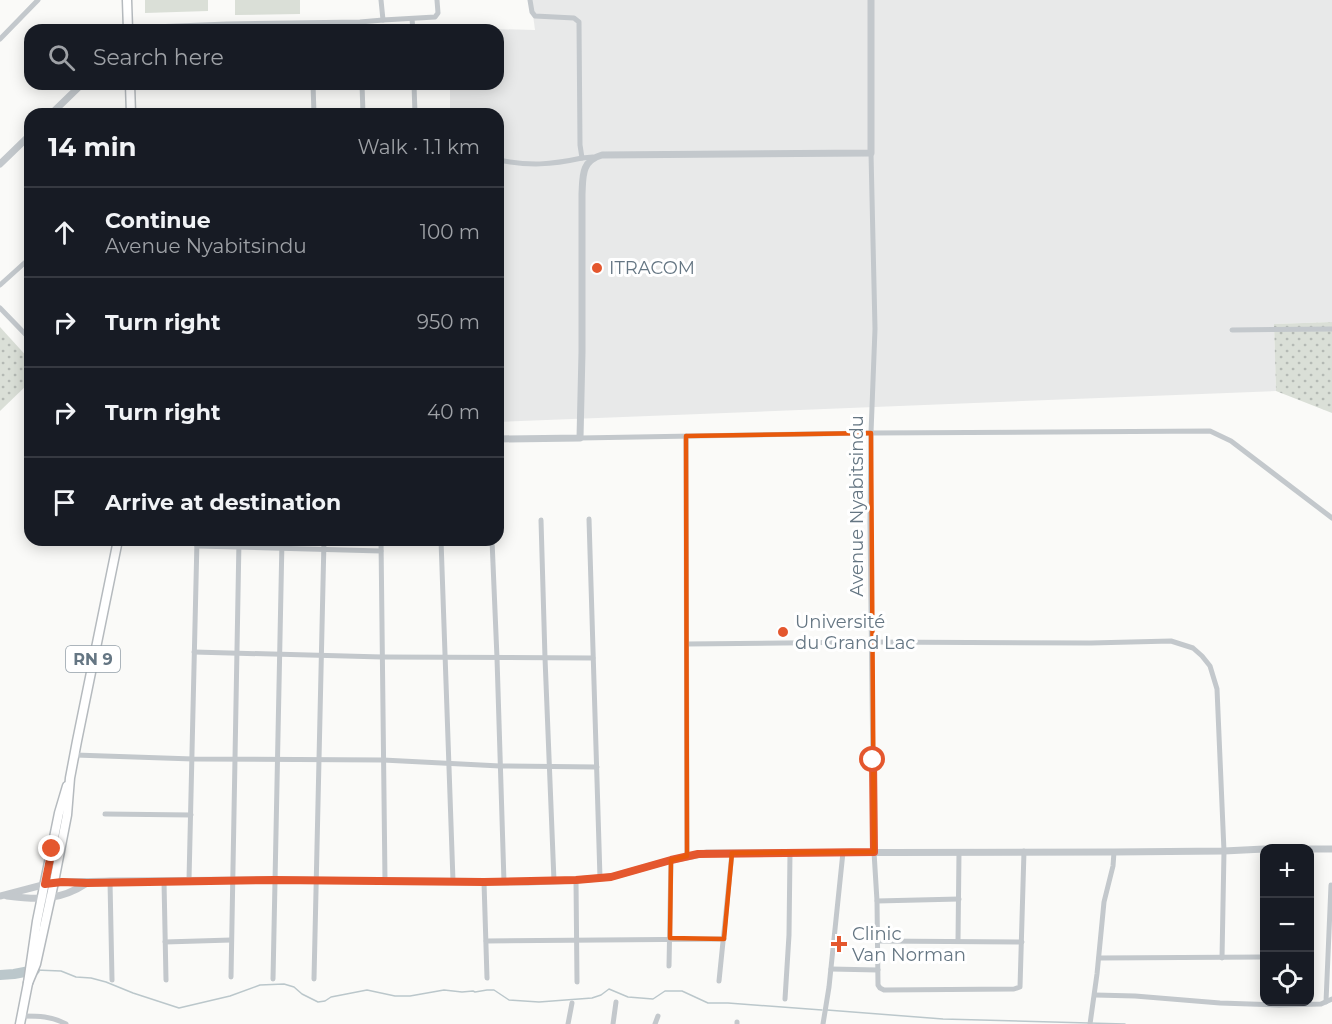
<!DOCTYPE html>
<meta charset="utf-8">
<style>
:root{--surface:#171b24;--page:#20242c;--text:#f1f3f6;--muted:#9ea1a6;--line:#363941}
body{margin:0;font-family:Montserrat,sans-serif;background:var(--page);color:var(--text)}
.controls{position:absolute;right:18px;bottom:18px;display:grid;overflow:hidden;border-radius:12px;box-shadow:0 3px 15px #0003}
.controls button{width:54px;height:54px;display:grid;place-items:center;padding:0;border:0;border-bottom:2px solid var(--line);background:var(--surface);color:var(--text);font:30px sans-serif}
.stop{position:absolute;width:18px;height:18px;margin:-14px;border:4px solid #e4572e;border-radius:50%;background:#fff}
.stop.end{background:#e4572e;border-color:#fff;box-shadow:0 2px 6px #0008}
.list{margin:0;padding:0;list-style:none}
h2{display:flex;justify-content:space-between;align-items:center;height:78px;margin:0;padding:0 24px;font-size:26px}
h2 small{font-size:20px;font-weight:400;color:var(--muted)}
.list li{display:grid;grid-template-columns:39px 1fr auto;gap:18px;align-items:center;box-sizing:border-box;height:90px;padding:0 24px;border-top:2px solid var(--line)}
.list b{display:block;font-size:22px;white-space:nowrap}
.list p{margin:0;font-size:20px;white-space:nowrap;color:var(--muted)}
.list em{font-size:20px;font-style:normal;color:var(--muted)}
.icon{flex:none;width:33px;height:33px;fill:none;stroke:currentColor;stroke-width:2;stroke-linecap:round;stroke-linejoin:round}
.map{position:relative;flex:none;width:1332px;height:1024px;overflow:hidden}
.search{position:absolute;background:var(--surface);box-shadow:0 3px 15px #0003;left:24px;top:24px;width:480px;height:66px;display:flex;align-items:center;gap:15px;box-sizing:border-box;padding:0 21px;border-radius:18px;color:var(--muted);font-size:22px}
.panel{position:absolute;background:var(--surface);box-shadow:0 3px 15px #0003;left:24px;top:108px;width:480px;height:438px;border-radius:18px}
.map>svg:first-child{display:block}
</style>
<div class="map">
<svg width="1332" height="1024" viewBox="0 0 1332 1024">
<defs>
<pattern id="grass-dots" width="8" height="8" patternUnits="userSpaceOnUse" patternTransform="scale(1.5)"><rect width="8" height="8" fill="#dadfd7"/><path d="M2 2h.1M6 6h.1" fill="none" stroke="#b4b9b4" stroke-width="1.8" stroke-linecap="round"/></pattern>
</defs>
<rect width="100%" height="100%" fill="#fafaf8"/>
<path fill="#e8e9e9" d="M531 0H1332V322L1274 324 1276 391 498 422V114H450V84H498V30H450V28L535 30Z"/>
<g fill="url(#grass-dots)">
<path d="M1332 322V413L1276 391 1274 324Z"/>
<path d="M0 327 30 360V382L0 411Z"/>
</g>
<g fill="#dadfd7">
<path d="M145 0H208V11L145 13Z"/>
<path d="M235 0H300V14L235 15Z"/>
</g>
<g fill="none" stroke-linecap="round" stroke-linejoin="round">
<g stroke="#bbc7cb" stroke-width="1.5">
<path d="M36 970 61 971 76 977 91 978 106 982 133 993 179 1008 230 996 260 985 284 984 294 987 302 994 318 1002 325 1001 331 997 367 990 395 996H410L444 990 462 992 473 991 475 992 487 990H494L509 1000 539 1002 592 998 601 995 609 989 628 997 653 999 665 991H682L708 1003H728L822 1010"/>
<path d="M827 1010 943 1019 1125 1024"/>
</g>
<path stroke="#bbc7cb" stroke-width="10" d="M0 975 14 974 35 970"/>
<g stroke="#b5babe" stroke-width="11">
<g id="primary">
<path d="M127 0 128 30"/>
<path d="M130 84 131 114"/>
<path d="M28 983 36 964 54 882 67 815 70 778 77 741 118 540"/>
<path d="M20 1024 28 983 37 921 59 813 67 786"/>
</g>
</g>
<g stroke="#c3c8cc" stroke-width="5">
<path d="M530 0 532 12 535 16 574 18 579 22 580 145 582 158 593 157"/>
<path d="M412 19 413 30"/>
<path d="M383 20 435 17 438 13 437 0"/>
<path d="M128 28 227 24 360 22 383 20 381 0"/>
<path d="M0 39 38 0"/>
<path d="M313 84 314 114"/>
<path d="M362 84 363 114"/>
<path d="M414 84 415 114"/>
<path d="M871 153 875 329 871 433 870 523 874 852 877 901 878 985 880 988 884 990 1014 989 1020 987 1024 851"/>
<path d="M498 160C530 166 550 165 582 158"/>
<path d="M0 285 30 258"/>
<path d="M0 308 30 339"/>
<path d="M1232 330 1332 329"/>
<path d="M686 436 687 856"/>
<path d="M580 438 871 433 1210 431 1231 441 1332 518"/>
<path d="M589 519 600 878"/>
<path d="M541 520 545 658 554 881"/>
<path d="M381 540 385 881"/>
<path d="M441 540 453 881"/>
<path d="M492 540 497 658 504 882"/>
<path d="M197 546 381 551"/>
<path d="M687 644 871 642 1091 643 1171 641 1193 648 1202 656 1210 666 1217 689 1224 851 1222 958"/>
<path d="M194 652 382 657 593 658"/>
<path d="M75 755 193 759 383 760 500 766 597 767"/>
<path d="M105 814 191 815"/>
<path d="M189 880 197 540"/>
<path d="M576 880 577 982"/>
<path d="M110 881 112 980"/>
<path d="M164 881 166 980"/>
<path d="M484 882 487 978"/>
<path d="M877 901 959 899"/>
<path d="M486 941 724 939"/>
<path d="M877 941 1022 942"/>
<path d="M958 941 959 852"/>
<path d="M165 942 231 940"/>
<path d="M1099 958 1264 957"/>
<path d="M669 966 671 860"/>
<path d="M831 969 878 970"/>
<path d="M231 977 239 540"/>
<path d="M273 979 282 540"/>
<path d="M314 979 324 540"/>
<path d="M719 981 732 853"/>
<path d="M1095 995 1135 996 1220 1003 1279 1005 1321 1004 1332 999"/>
<path d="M785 999 789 935 790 853"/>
<path d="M1326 1002 1331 885"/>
<path d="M22 1016C38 1016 52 1016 66 1024"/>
<path d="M568 1024 572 1003"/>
<path d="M613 1024 616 1002"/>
<path d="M655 1024 658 1016"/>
<path d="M737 1024V1022"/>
<path d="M823 1024 829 987 843 852"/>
<path d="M1090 1024 1097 974 1104 902 1113 866 1114 852"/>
</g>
<g stroke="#c3c8cc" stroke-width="7">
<path d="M51 114 82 84"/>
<path d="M0 164 30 135"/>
<path d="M498 439 580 438 582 352V194C583 176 581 161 602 155L871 153V0"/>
<path d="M1310 849H1332"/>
<path d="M0 896 54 882C72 881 91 882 110 881L274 880 529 882 576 880 611 877 671 860 707 853 1114 852 1224 851 1264 849"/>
<path d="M7 896C38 900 60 901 87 883"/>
</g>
<use href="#primary" stroke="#fff" stroke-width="8"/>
</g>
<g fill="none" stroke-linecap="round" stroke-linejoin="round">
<path stroke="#e4572e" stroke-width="8" d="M52 849 45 884 62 882 87 883 274 880 484 882 576 880 611 877 671 860 698 854 874 852 873 760"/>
</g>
<path fill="none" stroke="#e8590c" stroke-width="4.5" stroke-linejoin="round" d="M871 433 874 852 732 853 724 939 670 938 671 860 687 856 686 436Z"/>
<g fill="#e4572e" stroke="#fff" stroke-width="2">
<circle cx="597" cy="268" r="6"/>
<circle cx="783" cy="632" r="6"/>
<path d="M836 935h6v6h6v6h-6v6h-6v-6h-6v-6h6z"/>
</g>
<g text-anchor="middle" stroke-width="6" stroke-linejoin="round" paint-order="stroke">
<rect fill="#fff" stroke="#939fa8" stroke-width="1.5" x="66" y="646" width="54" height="26" rx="4.5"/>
<g font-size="16" font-weight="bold" fill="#657683">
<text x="93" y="665">RN 9</text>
</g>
<g font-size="18" fill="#657683" stroke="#fff" text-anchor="start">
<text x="609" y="274">ITRACOM</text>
<text x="795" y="628">Université<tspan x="795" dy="21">du Grand Lac</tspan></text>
<text x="852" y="940">Clinic<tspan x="852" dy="21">Van Norman</tspan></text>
</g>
<g font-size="18" fill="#657683" stroke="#fff">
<text transform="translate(857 506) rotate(-90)" y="6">Avenue Nyabitsindu</text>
</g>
</g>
</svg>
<div class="controls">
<button>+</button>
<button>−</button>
<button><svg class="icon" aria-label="locate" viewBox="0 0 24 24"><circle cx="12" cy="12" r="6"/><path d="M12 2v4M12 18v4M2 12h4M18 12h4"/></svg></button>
</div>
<div class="stop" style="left:873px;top:760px"></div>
<div class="stop end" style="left:52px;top:849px"></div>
<div class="search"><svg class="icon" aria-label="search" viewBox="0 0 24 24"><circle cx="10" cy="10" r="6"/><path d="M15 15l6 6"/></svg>Search here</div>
<section class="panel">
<h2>14 min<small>Walk · 1.1 km</small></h2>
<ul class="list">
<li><svg class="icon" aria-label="ahead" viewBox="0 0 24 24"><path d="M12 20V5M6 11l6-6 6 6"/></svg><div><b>Continue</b><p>Avenue Nyabitsindu</p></div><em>100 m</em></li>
<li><svg class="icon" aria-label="right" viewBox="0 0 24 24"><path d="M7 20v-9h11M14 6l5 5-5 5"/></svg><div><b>Turn right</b></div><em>950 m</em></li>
<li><svg class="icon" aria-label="right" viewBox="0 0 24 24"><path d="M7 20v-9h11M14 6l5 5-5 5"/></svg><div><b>Turn right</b></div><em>40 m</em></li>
<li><svg class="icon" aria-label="arrive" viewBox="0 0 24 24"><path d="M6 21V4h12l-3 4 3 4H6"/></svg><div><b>Arrive at destination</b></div></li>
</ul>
</section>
</div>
